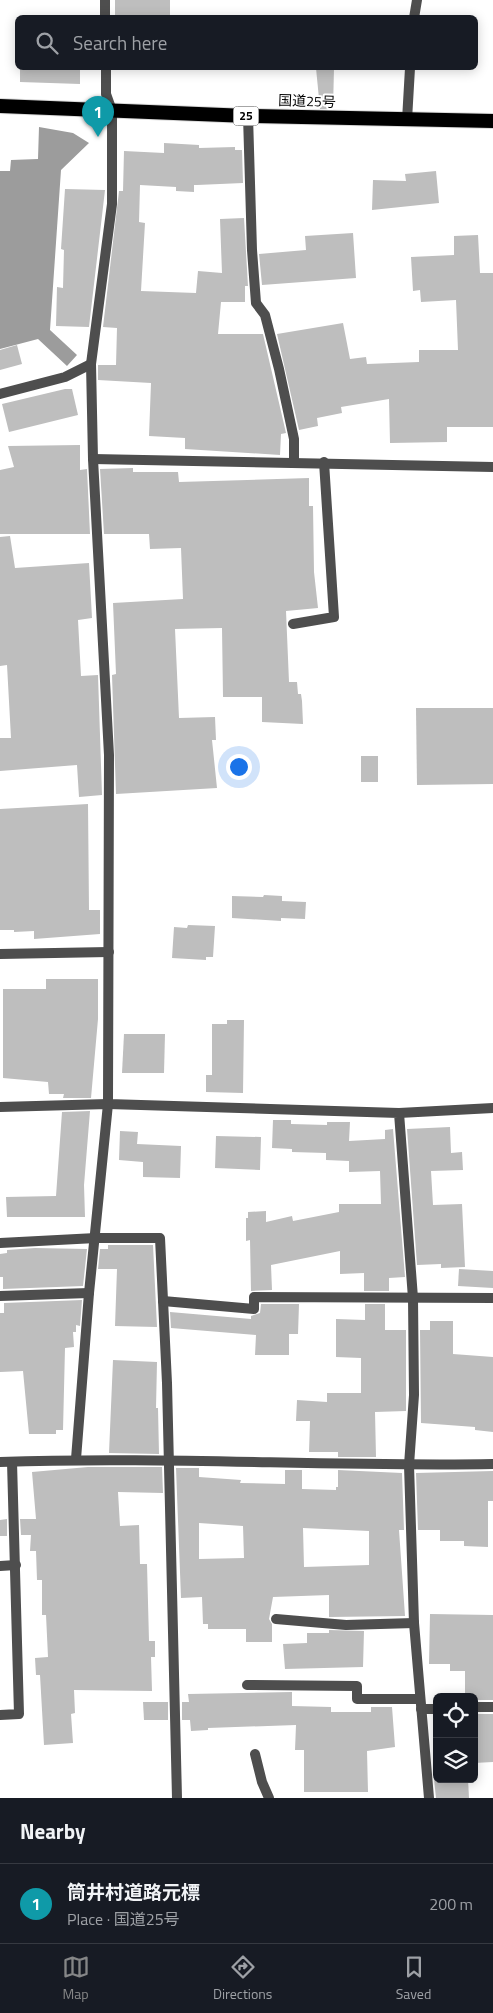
<!DOCTYPE html>
<meta charset="utf-8">
<style>
:root{--surface:#171b24;--page:#20242c;--text:#f1f3f6;--muted:#9ea1a6;--line:#363941;--accent:#858687}
body{margin:0;font-family:"Titillium Web","Noto Sans JP",sans-serif;background:var(--page);color:var(--text)}
.controls{position:absolute;right:15px;bottom:15px;display:grid;overflow:hidden;border-radius:8px;box-shadow:0 2px 12px #0003}
.controls button{width:45px;height:45px;display:grid;place-items:center;padding:0;border:0;border-bottom:1px solid var(--line);background:var(--surface);color:var(--text);font:25px sans-serif}
.you{position:absolute;left:238px;top:766px;width:18px;height:18px;margin:-12px;border:4px solid #fff;border-radius:50%;background:#1a73e8;box-shadow:0 0 0 8px #1a73e833}
.badge{display:grid;place-items:center;width:32px;height:32px;border-radius:50%;background:var(--accent);color:#fff;font-size:16px;font-weight:700}
.pin{position:absolute;translate:-50% -41px;filter:drop-shadow(0 1px 2px #0008)}
.pin::after{content:'';position:absolute;top:26px;width:18px;height:15px;background:inherit;clip-path:polygon(0 0,100% 0,50% 100%)}
.list{margin:0;padding:0;list-style:none}
h2{display:flex;justify-content:space-between;align-items:center;height:65px;margin:0;padding:0 20px;font-size:21px}
h2 small{font-size:16px;font-weight:400;color:var(--muted)}
.list li{display:grid;grid-template-columns:32px 1fr auto;gap:15px;align-items:center;box-sizing:border-box;height:80px;padding:0 20px;border-top:1px solid var(--line)}
.list b{display:block;font-size:19px;white-space:nowrap}
.list p{margin:0;font-size:16px;white-space:nowrap;color:var(--muted)}
.list em{font-size:16px;font-style:normal;color:var(--muted)}
.icon{flex:none;width:28px;height:28px;fill:none;stroke:currentColor;stroke-width:2;stroke-linecap:round;stroke-linejoin:round}
.map{position:relative;flex:none;width:493px;height:1798px;overflow:hidden}
.search{position:absolute;background:var(--surface);box-shadow:0 2px 12px #0003;left:15px;right:15px;top:15px;height:55px;display:flex;align-items:center;gap:12px;box-sizing:border-box;padding:0 18px;border-radius:8px;color:var(--muted);font-size:19px}
.sheet{height:145px;background:var(--surface)}
nav{display:flex;justify-content:space-around;align-items:center;box-sizing:border-box;height:70px;border-top:1px solid var(--line);background:var(--surface);font-size:14px;color:var(--muted)}
nav a{display:grid;justify-items:center;gap:2px}
nav .on{color:var(--accent)}
.map>svg:first-child{display:block}
</style>
<div class="map">
<svg width="493" height="1798" viewBox="0 0 493 1798">
<rect width="100%" height="100%" fill="#fff"/>
<path fill="#9c9c9c" d="M39 127 73 133 89 143 61 170 50 330 77 355 67 366 38 339 0 349V171H10L11 160 38 159Z"/>
<g fill="#bebebe" fill-rule="evenodd">
<rect x="115" y="0" width="55" height="18"/>
<path d="M20 68H80V84L20 82Z"/>
<path d="M316 68H334L333 109H320Z"/>
<path d="M164 143 199 145V148L235 147V150H242L243 183 197 185H194V192L176 191V187L140 185 139 222 145 223 141 291 196 293 198 271 222 273 220 219 244 218 248 286H245V302H221L218 334H263L286 433 281 434 280 455 185 449V438L149 436 151 383 98 380V365H116L117 328 103 327 119 191H123L124 151 164 153Z"/>
<path d="M436 171 439 203 372 210 373 180 406 181 405 174Z"/>
<path d="M65 189 105 190 89 327 56 326 57 287 63 288 64 250 61 249Z"/>
<path d="M353 233 356 278 262 285 259 254 306 250 305 236Z"/>
<path d="M478 235 480 273H493V427H447V442L390 443 389 399 341 407 342 413 317 418 318 426 299 430 277 334 343 323 350 359 366 357 367 364 419 362V350H458L456 300 421 302 420 290 413 291 411 257 454 255V236Z"/>
<path d="M17 345 22 364 0 370V350Z"/>
<path d="M65 389H72L78 415 9 432 2 404Z"/>
<path d="M80 445V470L87 469 90 534H0V470L14 467 8 446Z"/>
<path d="M133 468V472H178L179 482 309 478V506H313L314 572 318 608 286 611 289 682H297L298 694H301L302 701 303 724 262 722V697H223L222 628 175 629 179 718 215 717 216 740H212L217 788 116 794 112 675 116 674 113 603 183 599 181 548 150 549 149 534H104L100 469Z"/>
<path d="M10 536 15 568 89 563 92 618 78 620 81 676 98 675 102 795 79 797 77 765 0 771V738H11L7 665 0 666V537Z"/>
<path d="M416 708H493V784L417 785Z"/>
<rect x="361" y="756" width="17" height="26"/>
<path d="M88 804 89 910H100V934L34 939V931L14 932V930H0V809Z"/>
<path d="M264 895 282 896V901L306 902 305 919 281 918V921L232 918V896L263 897Z"/>
<path d="M188 925 215 926 213 957H206V960L172 958 174 927 187 928Z"/>
<path d="M46 979H98V1019L91 1098H63L64 1094H49L48 1082 3 1078V989H46Z"/>
<path d="M227 1020H244L243 1093 206 1092V1075H212V1024H227Z"/>
<path d="M124 1034H165L164 1073H122Z"/>
<path d="M90 1111 84 1185 85 1217H7L6 1197 56 1196 62 1112Z"/>
<path d="M273 1120H291V1124L327 1125V1122H350L349 1141 385 1139V1130L393 1129 405 1277 389 1278V1291H364V1273L340 1274V1251L271 1265 272 1290 251 1291 250 1240 246 1241V1218H248V1212L266 1211V1222L292 1216 293 1221 339 1212V1204H381L380 1171 349 1172V1161L326 1160V1153L292 1152V1149L272 1148Z"/>
<path d="M450 1127 451 1153 462 1152 463 1170 431 1171 433 1205 462 1204 465 1267 441 1268V1264L417 1265 407 1129Z"/>
<path d="M120 1131 138 1132 137 1144 181 1146 180 1178 143 1177V1162L119 1160Z"/>
<path d="M216 1136 261 1137 260 1170 215 1168Z"/>
<path d="M108 1245H153L157 1327 115 1326 117 1269H98L100 1249H108Z"/>
<path d="M35 1248 87 1249 83 1286 3 1289V1277H0V1254L7 1253V1250Z"/>
<path d="M459 1269 493 1271V1288L458 1286Z"/>
<path d="M82 1300 80 1326 76 1325V1332H73L74 1347 65 1348 63 1430H56V1434H29L23 1371 0 1372V1313H4V1303Z"/>
<path d="M261 1304H299L298 1334H289V1355H255L256 1335 171 1328 170 1312 251 1319V1316L260 1313Z"/>
<path d="M365 1304H385V1330H406V1411L375 1412 376 1457H338V1452H309L310 1421H296L297 1400 327 1402V1393H361V1358L336 1357V1319L365 1320Z"/>
<path d="M430 1321H453V1354L493 1357V1432L475 1430V1427L421 1423 420 1330H430Z"/>
<path d="M113 1360 157 1362 156 1408H158L159 1454 109 1453Z"/>
<path d="M88 1467H162L163 1493 118 1492 120 1526 139 1525 140 1564H147L149 1641H155V1657H151L152 1691 74 1690 75 1713 71 1714 73 1743 44 1745 40 1675H36L35 1658 48 1657 46 1615H42V1580H37L36 1551H30L31 1535H21L20 1519H36L32 1472Z"/>
<path d="M176 1468H199V1477L241 1480 240 1483 285 1484V1470H302V1489L336 1490V1487H338V1470L402 1473 404 1530H399L405 1616 329 1617V1595L273 1597 269 1619 272 1624V1642H246V1629H208V1624H203L202 1597 181 1598ZM199 1523 243 1526 244 1558 199 1559ZM303 1528 369 1531V1565L304 1567Z"/>
<path d="M493 1471V1501H488V1547L464 1546V1541H440V1530H418L416 1473Z"/>
<path d="M7 1519V1536H0V1520Z"/>
<path d="M430 1614 493 1615V1700H474V1697H465V1671H450V1664H429Z"/>
<path d="M329 1630 364 1631 363 1667 285 1669 283 1644 307 1643V1633H329Z"/>
<path d="M292 1692V1706L331 1707V1712H371V1707H392L395 1747 367 1751 368 1792H304V1750H295L296 1725 208 1728V1730L191 1731 190 1720H182V1702H189L188 1694Z"/>
<path d="M143 1702H168V1720H144Z"/>
<path d="M474 1714H493V1762L474 1763Z"/>
<path d="M434 1779H468L469 1798H436Z"/>
</g>
<g fill="none" stroke-linecap="round" stroke-linejoin="round">
<g stroke="#dbdbdb" stroke-width="16">
<path id="trunk" d="M0 106 248 116 493 121"/>
</g>
<g stroke="#4e4e4e" stroke-width="10">
<path d="M105 0V18"/>
<path d="M414 18 417 0"/>
<path d="M106 68V94L112 111V204L91 364 93 459 109 755 108 1104 399 1113 413 1298 414 1395 409 1465 414 1623 429 1798"/>
<path d="M248 116 252 250 256 303 265 315 279 369 294 439V462"/>
<path d="M407 120 410 68"/>
<path d="M0 394 65 377 91 364"/>
<path d="M93 459 493 467"/>
<path d="M293 624 334 617 324 462"/>
<path d="M0 954 109 952"/>
<path d="M0 1107 108 1104 89 1293 76 1459"/>
<path d="M399 1113 493 1108"/>
<path d="M0 1243 96 1238H160L167 1383 177 1798"/>
<path d="M0 1296 89 1293"/>
<path d="M163 1301 254 1309V1297L493 1298"/>
<path d="M0 1462C164 1456 329 1467 493 1464"/>
<path d="M0 1566 16 1565"/>
<path d="M276 1619 346 1625 414 1623"/>
<path d="M247 1685 357 1686V1699H420"/>
<path d="M474 1707H493"/>
<path d="M421 1709H437"/>
<path d="M0 1715 19 1714 12 1462"/>
<path d="M255 1754 262 1782 269 1798"/>
</g>
<use href="#trunk" stroke="#000" stroke-width="14"/>
</g>
<g text-anchor="middle" stroke-width="4" stroke-linejoin="round" paint-order="stroke">
<rect fill="#fff" stroke="#4c4c4c" stroke-width="1" x="233.5" y="106.5" width="25" height="19" rx="4"/>
<g font-size="12" font-weight="bold" fill="#000">
<text x="246" y="120">25</text>
</g>
<g font-size="14" fill="#000" stroke="#fff">
<text transform="translate(307 101) rotate(2)" y="5">国道25号</text>
</g>
</g>
</svg>
<div class="controls">
<button><svg class="icon" aria-label="locate" viewBox="0 0 24 24"><circle cx="12" cy="12" r="6"/><path d="M12 2v4M12 18v4M2 12h4M18 12h4"/></svg></button>
<button><svg class="icon" aria-label="layers" viewBox="0 0 24 24"><path d="M12 4l9 5-9 5-9-5zM3 14l9 5 9-5"/></svg></button>
</div>
<div class="you"></div>
<div class="pin badge" style="left:98px;top:137px;background:#0f9aa8">1</div>
<div class="search"><svg class="icon" aria-label="search" viewBox="0 0 24 24"><circle cx="10" cy="10" r="6"/><path d="M15 15l6 6"/></svg>Search here</div>
</div>
<section class="sheet">
<h2>Nearby<small></small></h2>
<ul class="list">
<li><span class="badge" style="background:#0f9aa8">1</span><div><b>筒井村道路元標</b><p>Place · 国道25号</p></div><em>200 m</em></li>
</ul>
</section>
<nav>
<a class="on"><svg class="icon" aria-label="map" viewBox="0 0 24 24"><path d="M3 6l6-2 6 2 6-2v14l-6 2-6-2-6 2zM9 4v14M15 6v14"/></svg>Map</a>
<a><svg class="icon" aria-label="directions" viewBox="0 0 24 24"><path d="M12 3l9 9-9 9-9-9zM9 14v-3h6M13 9l2 2-2 2"/></svg>Directions</a>
<a><svg class="icon" aria-label="saved" viewBox="0 0 24 24"><path d="M7 4h10v16l-5-4-5 4z"/></svg>Saved</a>
</nav>
